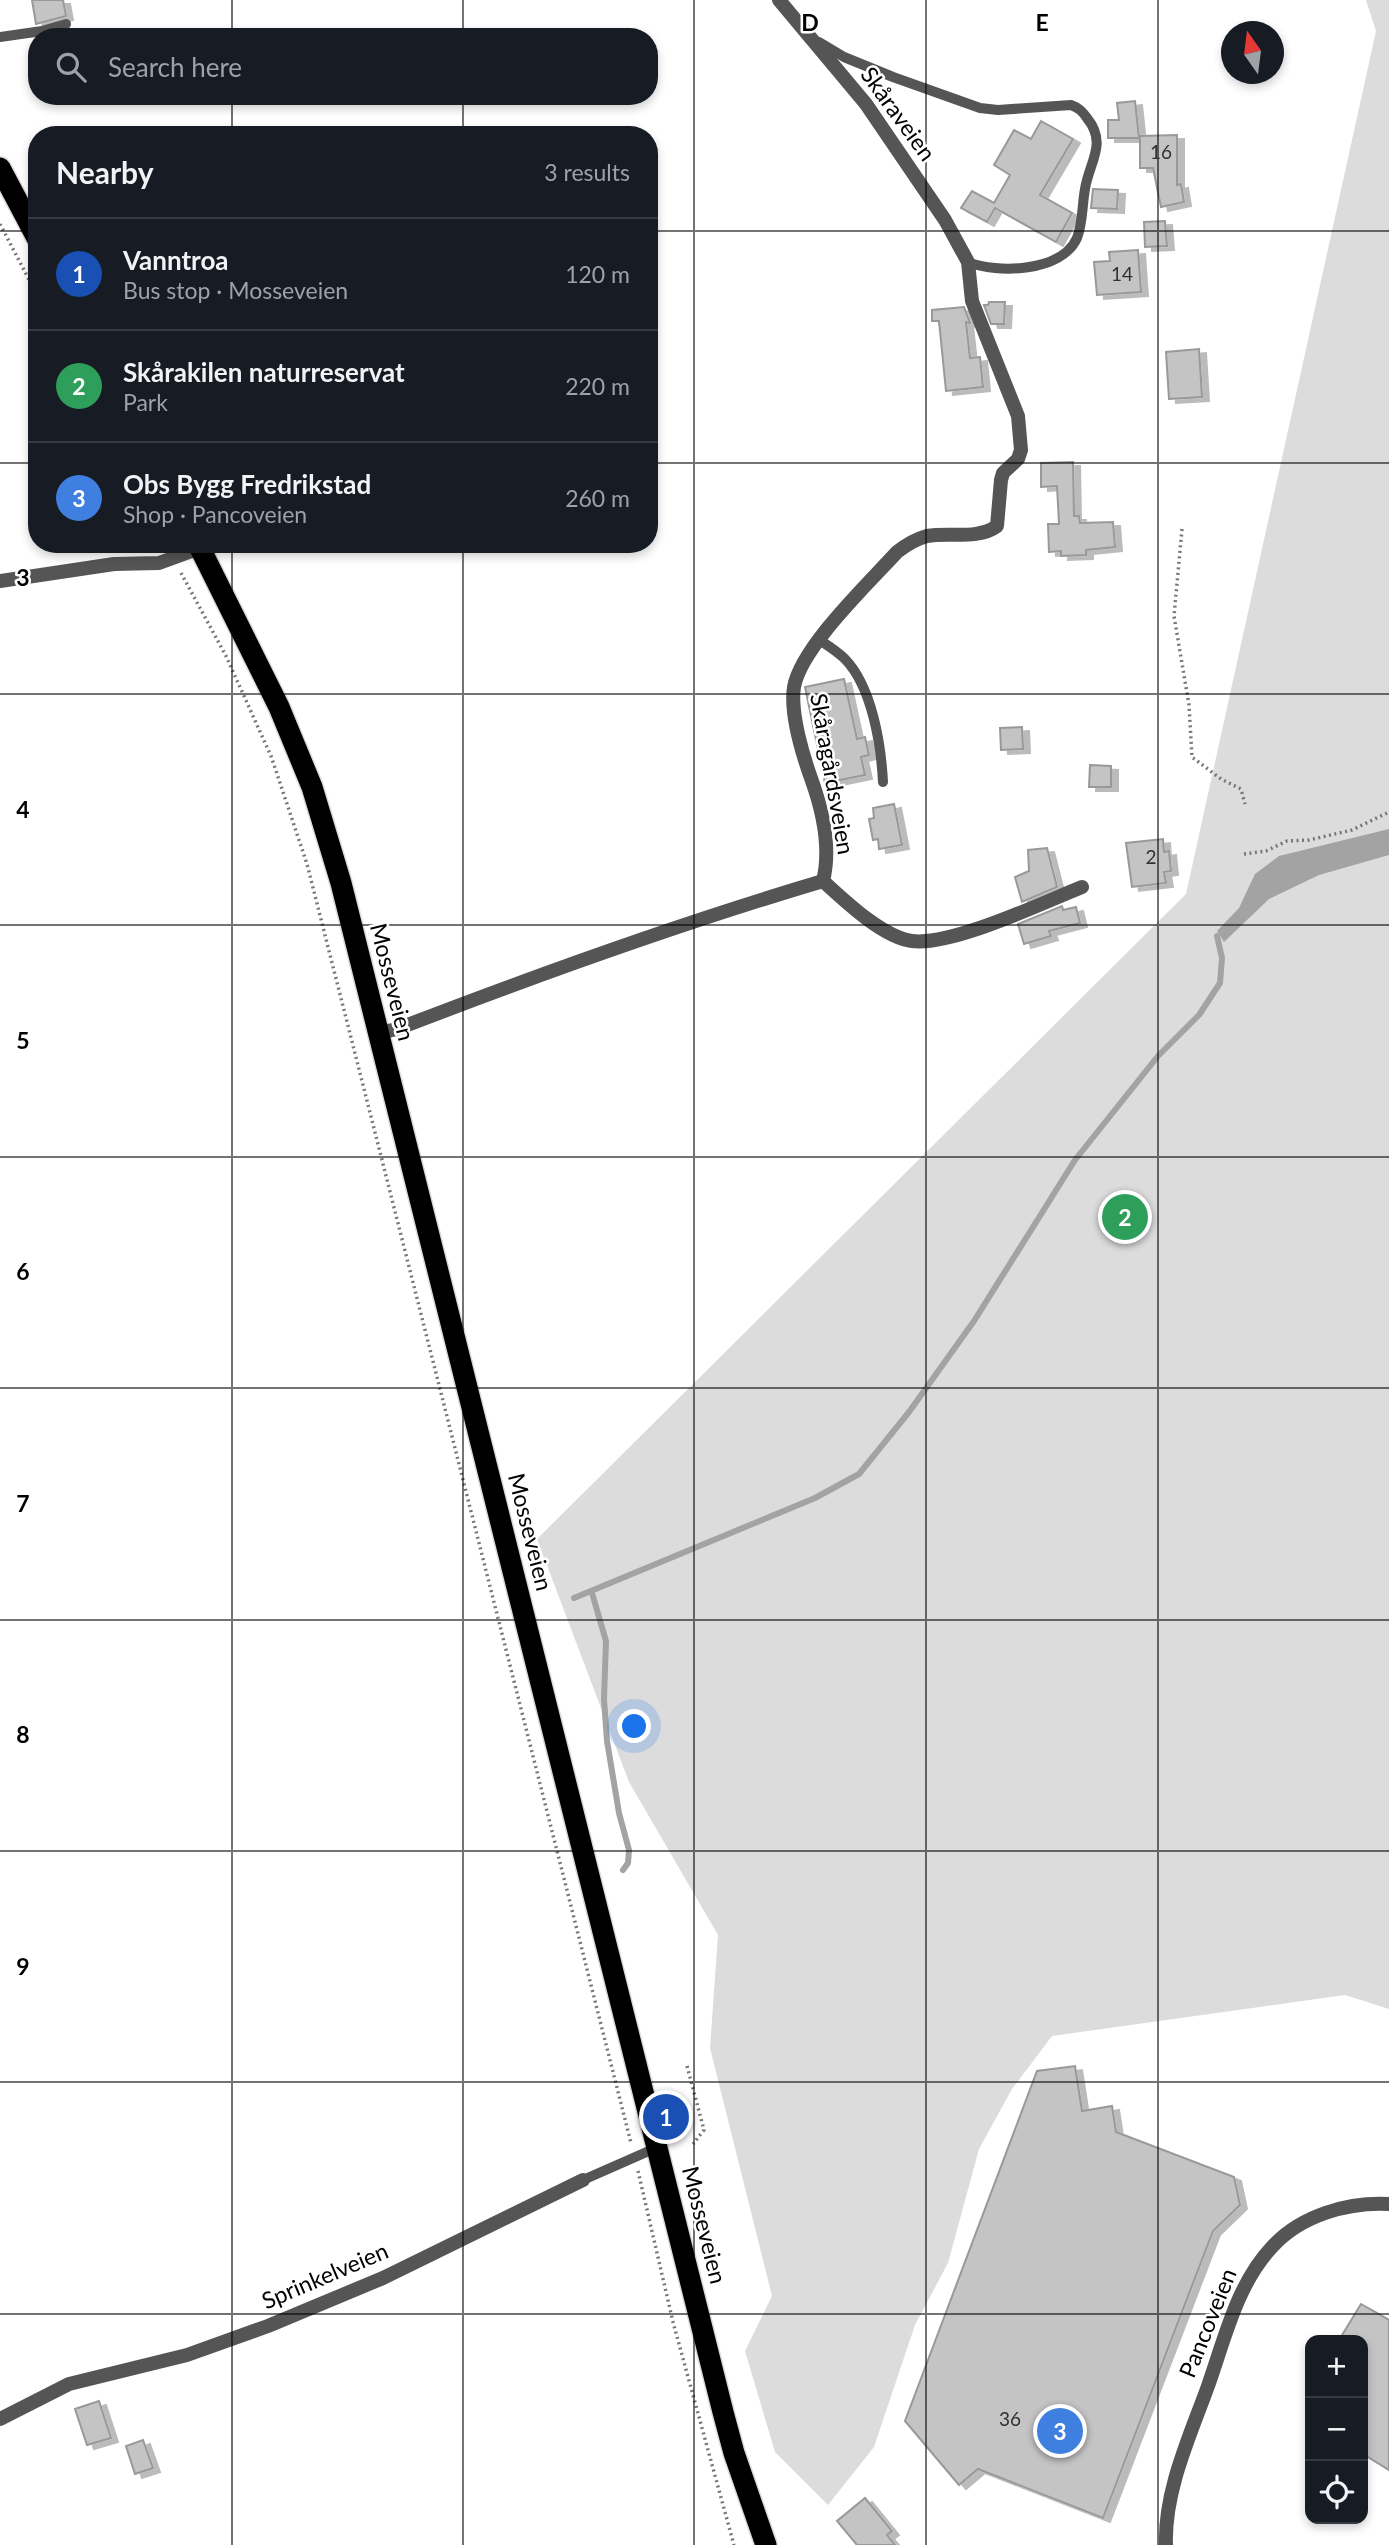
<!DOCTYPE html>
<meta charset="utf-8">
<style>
:root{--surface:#171b24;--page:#20242c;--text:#f1f3f6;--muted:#9ea1a6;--line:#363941;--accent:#7c3aed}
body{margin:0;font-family:Lato,sans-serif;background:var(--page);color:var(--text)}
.controls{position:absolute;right:21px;bottom:21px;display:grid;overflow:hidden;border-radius:14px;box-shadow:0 4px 10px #0003}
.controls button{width:63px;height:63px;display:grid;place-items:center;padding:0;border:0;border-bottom:2px solid var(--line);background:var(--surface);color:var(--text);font:35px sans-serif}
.compass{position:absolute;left:1221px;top:21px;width:63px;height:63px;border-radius:50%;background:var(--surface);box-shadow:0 4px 10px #0003;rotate:346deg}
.you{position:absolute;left:635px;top:1727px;width:24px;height:24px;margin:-18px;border:5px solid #fff;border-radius:50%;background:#1a73e8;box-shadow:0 0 0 10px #1a73e833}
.badge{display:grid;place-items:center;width:46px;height:46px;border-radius:50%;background:var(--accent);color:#fff;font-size:23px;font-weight:700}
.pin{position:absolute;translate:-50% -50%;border:4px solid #fff;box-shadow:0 2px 7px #0006}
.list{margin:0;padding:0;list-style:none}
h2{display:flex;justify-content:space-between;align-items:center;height:91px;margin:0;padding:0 28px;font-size:30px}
h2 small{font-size:23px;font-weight:400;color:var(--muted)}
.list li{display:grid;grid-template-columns:46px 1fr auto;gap:21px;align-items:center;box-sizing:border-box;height:112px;padding:0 28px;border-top:2px solid var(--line)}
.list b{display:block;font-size:26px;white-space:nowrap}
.list p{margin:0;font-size:23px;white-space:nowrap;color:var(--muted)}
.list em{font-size:23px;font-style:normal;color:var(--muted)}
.icon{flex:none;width:38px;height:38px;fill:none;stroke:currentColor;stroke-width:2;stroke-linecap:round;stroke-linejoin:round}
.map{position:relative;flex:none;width:1389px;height:2545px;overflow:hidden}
.search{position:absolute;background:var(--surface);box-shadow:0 4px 10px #0003;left:28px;top:28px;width:630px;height:77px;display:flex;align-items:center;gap:18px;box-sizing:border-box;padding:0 24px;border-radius:28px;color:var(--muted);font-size:26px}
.panel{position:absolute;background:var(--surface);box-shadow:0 4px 10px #0003;left:28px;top:126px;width:630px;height:427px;border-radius:28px}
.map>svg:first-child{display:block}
</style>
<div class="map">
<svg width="1389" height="2545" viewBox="0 0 1389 2545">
<defs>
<filter id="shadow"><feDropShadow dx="7" dy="4" stdDeviation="0" flood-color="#0004"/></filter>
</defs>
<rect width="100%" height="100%" fill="#fff"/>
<path fill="#dcdcdc" d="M1366 0H1389V2009L1345 1995 1052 2036 1012 2089 979 2149 948 2263 915 2325 874 2447 828 2505 775 2452 745 2351 772 2296 710 2048 718 1935 629 1782 537 1539 1186 894 1376 31Z"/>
<path fill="#a3a3a3" d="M1389 829V855L1319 875 1269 899 1224 942 1217 931 1239 908 1255 874 1279 856Z"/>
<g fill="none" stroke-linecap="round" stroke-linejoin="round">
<g stroke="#a3a3a3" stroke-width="6">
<path d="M592 1593 606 1641 604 1699 607 1741 619 1813 629 1850 628 1863 623 1870"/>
<path d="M574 1598 815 1498 859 1474 909 1412 974 1321 1075 1160 1158 1056 1199 1015 1220 983 1222 958 1217 936"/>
</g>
</g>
<g fill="#c4c4c4" stroke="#999" stroke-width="2" filter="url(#shadow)">
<path d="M32 0H63L66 16 36 24Z"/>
<path d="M1135 101 1139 138H1108V120H1119L1117 103Z"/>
<path d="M1041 121 1073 139 1040 195 1072 213 1056 242 995 208 987 222 961 208 972 191 994 203 1010 175 994 165 1014 130 1031 139Z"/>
<path d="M1177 135V185L1181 184 1184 202 1161 207 1153 168H1140V136Z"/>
<path d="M1093 189 1118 190 1117 209 1091 208Z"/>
<path d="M1165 221 1167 246 1145 247 1144 222Z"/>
<path d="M1138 250 1141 292 1097 295 1094 262 1110 261 1109 252Z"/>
<path d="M989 302H1005L1004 324H991L984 305H988Z"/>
<path d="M964 307 970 323 966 322 970 358 980 357 983 387 946 391 939 321H932V310Z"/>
<path d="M1199 349 1202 397 1169 399 1166 352Z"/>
<path d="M1073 462 1074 516H1079L1080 523 1113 522 1115 547 1086 550V555L1061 556V551L1049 552 1048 524H1059L1057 486 1041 487V463Z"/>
<path d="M844 679 857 739 865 737 869 755 861 757 865 775 825 783 805 687Z"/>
<path d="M1022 727 1023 749 1001 750 1000 728Z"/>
<path d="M1090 765 1111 766V787H1089Z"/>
<path d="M894 804 902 845 879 849 878 839 873 840 869 819 874 818 873 808Z"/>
<path d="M1163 839 1164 852 1169 851 1171 871 1164 872 1166 883 1132 887 1126 843Z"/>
<path d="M1047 848 1057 887 1022 902 1015 877 1029 871 1028 850Z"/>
<path d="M1062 906 1063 910 1076 907 1080 923 1049 931 1051 936 1024 944 1018 924Z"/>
<path d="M1075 2066 1082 2111 1112 2106 1116 2132 1234 2177 1240 2205 1213 2231 1103 2518 978 2469 959 2485 905 2421 1037 2071Z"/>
<path d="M1361 2304 1389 2320V2470L1363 2454V2340H1339Z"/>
<path d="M99 2401 111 2438 87 2445 75 2409Z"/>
<path d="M143 2440 153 2468 135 2474 126 2446Z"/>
<path d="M865 2498 892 2531 887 2535 895 2545H857L837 2521Z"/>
</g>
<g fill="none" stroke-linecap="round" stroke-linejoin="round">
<g stroke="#dbdbdb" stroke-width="24">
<g id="highway">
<path d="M0 168 37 238"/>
<path d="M198 544 279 707 312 787 341 883 723 2412 734 2453 766 2545"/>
</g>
</g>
<g stroke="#777" stroke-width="3.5" stroke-dasharray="2 3.5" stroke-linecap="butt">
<path d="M0 224 37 295"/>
<path d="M1182 529 1174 616 1189 705 1192 757 1221 779 1241 789 1245 804"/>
<path d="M181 573 226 656 271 756 307 864 631 2143"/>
<path d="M1244 854 1266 851 1287 841 1309 840 1352 830 1389 812"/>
<path d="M687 2066 704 2130 693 2144"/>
<path d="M638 2171 673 2322 734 2545"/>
</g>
<g stroke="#555" stroke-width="10">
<path d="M0 37 42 31 66 24"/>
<path d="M819 42 844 57 893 77 980 108 998 110 1071 105C1079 108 1082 111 1087 118 1108 144 1089 162 1085 189 1082 205 1083 223 1077 238 1062 272 997 274 968 262"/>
<path d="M818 639C827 645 837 651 845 659 872 687 881 744 883 782"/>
<path d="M583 2180 658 2147"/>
</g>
<g stroke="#555" stroke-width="14">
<path d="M0 581 114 564 159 563 200 548"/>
<path d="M823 881C844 900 882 937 912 941 952 946 1042 903 1082 887"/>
<path d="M378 1033 397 1029C537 975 678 924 823 881 831 849 823 812 812 781 803 756 790 713 794 687 801 647 869 583 897 552 906 545 916 539 927 536 949 532 978 540 997 526L1001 480 1003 473 1018 459 1021 450 1018 416 972 301 968 262 945 220 866 104 779 0"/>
<path d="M0 2419 69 2384 187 2355 268 2326 383 2278 583 2180"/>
<path d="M1166 2545C1164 2491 1190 2436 1208 2386 1225 2338 1237 2284 1272 2247 1301 2215 1348 2202 1389 2204"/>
</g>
<use href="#highway" stroke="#000" stroke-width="21"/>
</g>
<path fill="none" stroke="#000" stroke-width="2" stroke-opacity="0.55" d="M232 0V37M463 0V37M694 0V2545M926 0V2545M1158 0V2545M232 96V135M463 96V135M0 231H37M649 231H1389M0 463H37M649 463H1389M232 544V2545M463 544V2545M0 694H1389M0 925H1389M0 1157H1389M0 1388H1389M0 1620H1389M0 1851H1389M0 2082H1389M0 2314H1389"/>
<g text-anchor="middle" stroke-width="5" stroke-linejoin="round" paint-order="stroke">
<g font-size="19" fill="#313131">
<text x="1161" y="159">16</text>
<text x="1122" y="281">14</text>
<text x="1151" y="864">2</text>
<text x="1010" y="2426">36</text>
</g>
<g font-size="23" fill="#000" stroke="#fff">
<text transform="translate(898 114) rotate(54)" y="8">Skåraveien</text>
<text transform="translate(832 774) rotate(80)" y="8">Skåragårdsveien</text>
<text transform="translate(392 982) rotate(76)" y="8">Mosseveien</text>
<text transform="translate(530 1532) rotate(76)" y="8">Mosseveien</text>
<text transform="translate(704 2225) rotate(76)" y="8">Mosseveien</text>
<text transform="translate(325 2276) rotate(-23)" y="8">Sprinkelveien</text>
<text transform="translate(1208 2323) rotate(-68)" y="8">Pancoveien</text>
</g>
</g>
<g font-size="23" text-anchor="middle" font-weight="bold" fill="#000" stroke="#fff" stroke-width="5" stroke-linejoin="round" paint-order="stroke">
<text x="810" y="31">D</text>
<text x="1042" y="31">E</text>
<text x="23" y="586">3</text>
<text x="23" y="818">4</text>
<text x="23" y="1049">5</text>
<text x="23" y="1280">6</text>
<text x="23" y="1512">7</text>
<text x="23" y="1743">8</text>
<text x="23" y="1975">9</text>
</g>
</svg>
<div class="controls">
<button>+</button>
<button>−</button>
<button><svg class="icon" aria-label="locate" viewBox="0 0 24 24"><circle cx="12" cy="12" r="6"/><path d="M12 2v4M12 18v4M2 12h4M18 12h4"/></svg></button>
</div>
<svg class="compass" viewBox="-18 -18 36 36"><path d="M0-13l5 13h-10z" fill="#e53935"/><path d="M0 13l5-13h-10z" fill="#9ea1a6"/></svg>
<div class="you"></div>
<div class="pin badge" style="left:666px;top:2117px;background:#1a4fb4">1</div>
<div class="pin badge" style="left:1125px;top:1217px;background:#2e9e5b">2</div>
<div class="pin badge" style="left:1060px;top:2431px;background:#3f7fe0">3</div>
<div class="search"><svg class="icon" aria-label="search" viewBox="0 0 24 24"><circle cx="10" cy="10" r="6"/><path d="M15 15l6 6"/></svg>Search here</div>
<section class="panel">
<h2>Nearby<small>3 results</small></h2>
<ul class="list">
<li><span class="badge" style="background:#1a4fb4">1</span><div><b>Vanntroa</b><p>Bus stop · Mosseveien</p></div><em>120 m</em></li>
<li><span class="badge" style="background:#2e9e5b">2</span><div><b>Skårakilen naturreservat</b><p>Park</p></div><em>220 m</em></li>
<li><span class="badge" style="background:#3f7fe0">3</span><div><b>Obs Bygg Fredrikstad</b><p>Shop · Pancoveien</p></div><em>260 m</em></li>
</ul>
</section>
</div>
